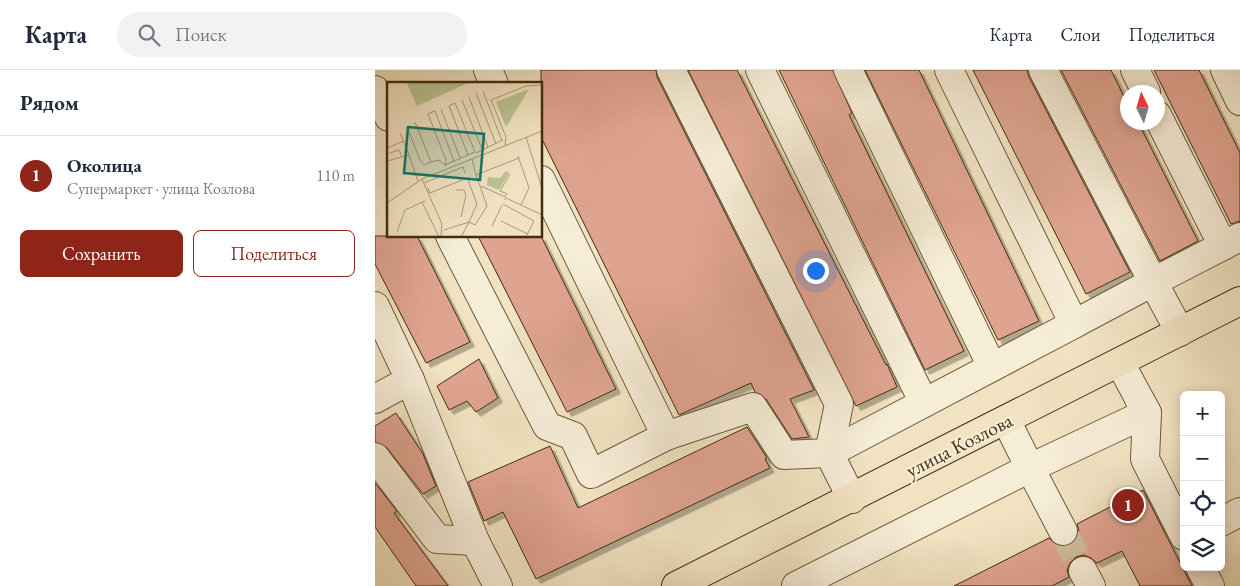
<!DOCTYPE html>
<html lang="ru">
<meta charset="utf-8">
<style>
:root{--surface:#fff;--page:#f2f2f3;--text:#1f2937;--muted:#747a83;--line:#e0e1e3;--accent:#8f2418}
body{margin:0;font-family:"EB Garamond",serif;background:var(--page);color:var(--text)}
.controls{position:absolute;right:15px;bottom:15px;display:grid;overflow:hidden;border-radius:8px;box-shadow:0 2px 12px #0003}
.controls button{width:45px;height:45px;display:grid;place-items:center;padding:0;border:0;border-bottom:1px solid var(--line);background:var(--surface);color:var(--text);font:25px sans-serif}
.compass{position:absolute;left:745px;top:15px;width:45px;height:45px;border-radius:50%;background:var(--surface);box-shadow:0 2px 12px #0003;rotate:355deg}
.you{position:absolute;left:440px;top:200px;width:18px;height:18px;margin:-12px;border:4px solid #fff;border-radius:50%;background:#1a73e8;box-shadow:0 0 0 8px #1a73e833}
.badge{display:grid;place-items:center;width:32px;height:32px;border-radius:50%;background:var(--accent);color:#fff;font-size:16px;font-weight:700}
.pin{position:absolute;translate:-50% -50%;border:2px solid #fff;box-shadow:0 1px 5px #0006}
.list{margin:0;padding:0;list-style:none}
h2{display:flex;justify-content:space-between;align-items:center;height:65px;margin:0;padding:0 20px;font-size:21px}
h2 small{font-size:16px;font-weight:400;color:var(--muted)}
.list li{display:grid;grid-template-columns:32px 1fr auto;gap:15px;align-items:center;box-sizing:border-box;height:80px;padding:0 20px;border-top:1px solid var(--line)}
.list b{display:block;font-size:19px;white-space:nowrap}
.list p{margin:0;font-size:16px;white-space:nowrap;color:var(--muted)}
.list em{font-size:16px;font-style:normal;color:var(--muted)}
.actions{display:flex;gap:10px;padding:15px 20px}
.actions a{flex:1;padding:11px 0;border:1px solid var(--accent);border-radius:8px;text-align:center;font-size:18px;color:var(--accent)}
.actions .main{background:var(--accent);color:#fff}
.icon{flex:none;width:28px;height:28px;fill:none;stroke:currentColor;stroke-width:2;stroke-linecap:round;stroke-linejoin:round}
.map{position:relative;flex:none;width:865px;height:516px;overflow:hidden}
header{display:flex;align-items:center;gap:30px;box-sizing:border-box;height:70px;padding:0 25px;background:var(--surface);border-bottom:1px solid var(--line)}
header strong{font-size:24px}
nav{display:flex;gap:28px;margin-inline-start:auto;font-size:18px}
.search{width:350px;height:45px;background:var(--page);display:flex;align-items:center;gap:12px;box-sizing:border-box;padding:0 18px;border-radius:28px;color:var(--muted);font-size:19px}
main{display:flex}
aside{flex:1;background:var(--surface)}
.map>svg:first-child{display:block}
</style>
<header>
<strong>Карта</strong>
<div class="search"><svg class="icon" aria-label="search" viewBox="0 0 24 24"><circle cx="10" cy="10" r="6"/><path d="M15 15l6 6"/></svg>Поиск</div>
<nav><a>Карта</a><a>Слои</a><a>Поделиться</a></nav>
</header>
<main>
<aside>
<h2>Рядом<small></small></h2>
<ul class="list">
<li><span class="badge">1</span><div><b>Околица</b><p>Супермаркет · улица Козлова</p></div><em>110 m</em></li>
</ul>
<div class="actions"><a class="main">Сохранить</a><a>Поделиться</a></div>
</aside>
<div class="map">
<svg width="865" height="516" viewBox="0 0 865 516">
<defs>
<filter id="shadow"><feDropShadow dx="4.5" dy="4.5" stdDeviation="0" flood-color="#0004"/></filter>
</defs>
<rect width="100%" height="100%" fill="#f1e3c2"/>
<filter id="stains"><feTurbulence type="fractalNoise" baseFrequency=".004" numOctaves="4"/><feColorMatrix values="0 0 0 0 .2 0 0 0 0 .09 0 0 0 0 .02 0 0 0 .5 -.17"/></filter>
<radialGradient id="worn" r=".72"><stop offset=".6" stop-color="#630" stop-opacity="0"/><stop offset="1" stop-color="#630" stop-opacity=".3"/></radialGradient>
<g fill="#dfa490" stroke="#432c0f" filter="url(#shadow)">
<path d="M166 0H281L282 7 439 320 415 329 434 367 417 369 391 329 380 322 376 313 304 345 166 67Z"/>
<path d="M313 0H362L511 295 512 294 522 317 481 336Z"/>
<path d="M404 0H458L477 43 474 45 589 281 550 300Z"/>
<path d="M490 0H544L664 251 623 270Z"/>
<path d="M598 0H652L654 7 755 202 711 224Z"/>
<path d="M686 0H736L752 33V52H763L823 171 785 191Z"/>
<path d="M779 0H824L865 83V151L856 154Z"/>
<path d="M0 166H42L95 272 51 293 0 194Z"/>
<path d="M103 166H166L241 319 192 342Z"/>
<path d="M104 289 123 328 101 342 92 331 74 340 62 316Z"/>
<path d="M21 343 48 384 61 416 48 424 12 378 0 372V356Z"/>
<path d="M372 357 392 388 390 389 395 398 161 509 128 442 109 451 93 412 175 376 203 438Z"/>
<path d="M0 413 22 441 19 443 73 516H41L0 457Z"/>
<path d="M768 420 817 516H765L747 481 722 493 716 488 709 485 701 487 695 493 692 500 694 507 677 516H579L674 468 680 474 687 477 695 475 701 469 704 461 702 454Z"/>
</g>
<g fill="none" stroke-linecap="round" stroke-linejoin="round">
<path stroke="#cebe9e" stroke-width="28" stroke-dasharray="28 14" stroke-linecap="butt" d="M688 461 708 501"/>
<g stroke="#6e5a3c" stroke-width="30">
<g id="minor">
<path d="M113 0 119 14"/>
<path d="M296 0 464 334 454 383"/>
<path d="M385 0 549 333"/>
<path d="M473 0 617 297"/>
<path d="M574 0 699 254 778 212 668 0"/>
<path d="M760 0 771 22"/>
<path d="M850 0 865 31"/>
<path d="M0 20 14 47"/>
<path d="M782 45 848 176"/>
<path d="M166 110 291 366 378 337 409 385 454 383 477 429"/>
<path d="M75 166 172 356 198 366 216 404 291 366"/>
<path d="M0 236 35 310"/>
<path d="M805 262 778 212 865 167"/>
<path d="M0 329 35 310 100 471 123 516"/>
<path d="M764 329 772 343 770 389 809 466"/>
<path d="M631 350 655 398 772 343 745 293"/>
<path d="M454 383 699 254"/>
<path d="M0 387 62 469 100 471"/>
<path d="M846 452 865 442"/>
<path d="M825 497 835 516"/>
<path d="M708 501 716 516"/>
<path d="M421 516 655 398 688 461"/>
</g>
</g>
<g stroke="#432c0f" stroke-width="30">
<path id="major" d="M301 516 865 231"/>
</g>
<use href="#minor" stroke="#f6edd7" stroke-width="28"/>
<use href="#major" stroke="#f1e3c2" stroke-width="28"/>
</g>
<g text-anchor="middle" stroke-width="4" stroke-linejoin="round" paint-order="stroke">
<g font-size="20" fill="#432c0f" stroke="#f6edd7">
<text transform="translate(584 375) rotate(-27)" y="7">улица Козлова</text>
</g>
</g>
<g transform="translate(12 12)">
<rect width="155" height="155" fill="#f1e3c2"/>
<path d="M25 0H83L30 24 20 2ZM142 7 119 45 109 20ZM119 89 122 91 112 108 100 103 101 95 113 96Z" fill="#bbc393"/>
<path fill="none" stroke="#ab9a7a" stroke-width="1" d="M96 9 115 59M89 11 109 62M82 15 101 65M75 18 95 67M68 21 88 70 81 73 62 24ZM54 27 73 76M28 40 44 80 52 78 59 84M20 45 33 78 37 83 44 80M13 51 22 73M139 55 155 106M118 63 119 55 104 18 139 4 155 3M0 66 17 59M89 71 116 58M0 72 12 68 15 75M131 74 142 106 134 123 155 133M85 77 89 93 132 76M0 79 22 73 31 99M67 79 48 29 41 32 59 78 58 83 67 79 81 73M80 95 90 122 82 140 88 143 100 124 89 93M35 97 55 142 54 155M37 101 76 85 78 91M94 104 118 115M41 106 43 111 80 96M69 108H77L79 113 74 135M118 115 120 112 113 109 123 92M117 118 119 116 134 123M35 120 52 155M0 121 35 97 155 49M116 122 147 139 139 155M114 139 141 152M105 144 115 123M57 148 82 140M10 150 18 128 38 119M74 155 82 140"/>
<path fill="#0f766e" fill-opacity="0.15" stroke="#0f766e" stroke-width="2.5" d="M21 45 97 52 93 98 17 91Z"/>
<rect width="155" height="155" fill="none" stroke="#432c0f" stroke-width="2.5"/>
</g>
<rect width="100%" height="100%" filter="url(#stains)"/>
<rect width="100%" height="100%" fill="url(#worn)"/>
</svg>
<div class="controls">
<button>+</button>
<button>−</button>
<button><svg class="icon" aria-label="locate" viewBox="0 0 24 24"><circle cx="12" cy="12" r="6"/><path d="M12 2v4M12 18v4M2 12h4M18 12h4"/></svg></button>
<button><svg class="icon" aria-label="layers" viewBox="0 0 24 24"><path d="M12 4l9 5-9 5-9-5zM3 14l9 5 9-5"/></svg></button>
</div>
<svg class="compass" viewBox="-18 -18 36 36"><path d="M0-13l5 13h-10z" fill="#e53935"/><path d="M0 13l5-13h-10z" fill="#747a83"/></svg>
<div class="you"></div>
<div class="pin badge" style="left:753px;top:435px">1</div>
</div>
</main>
